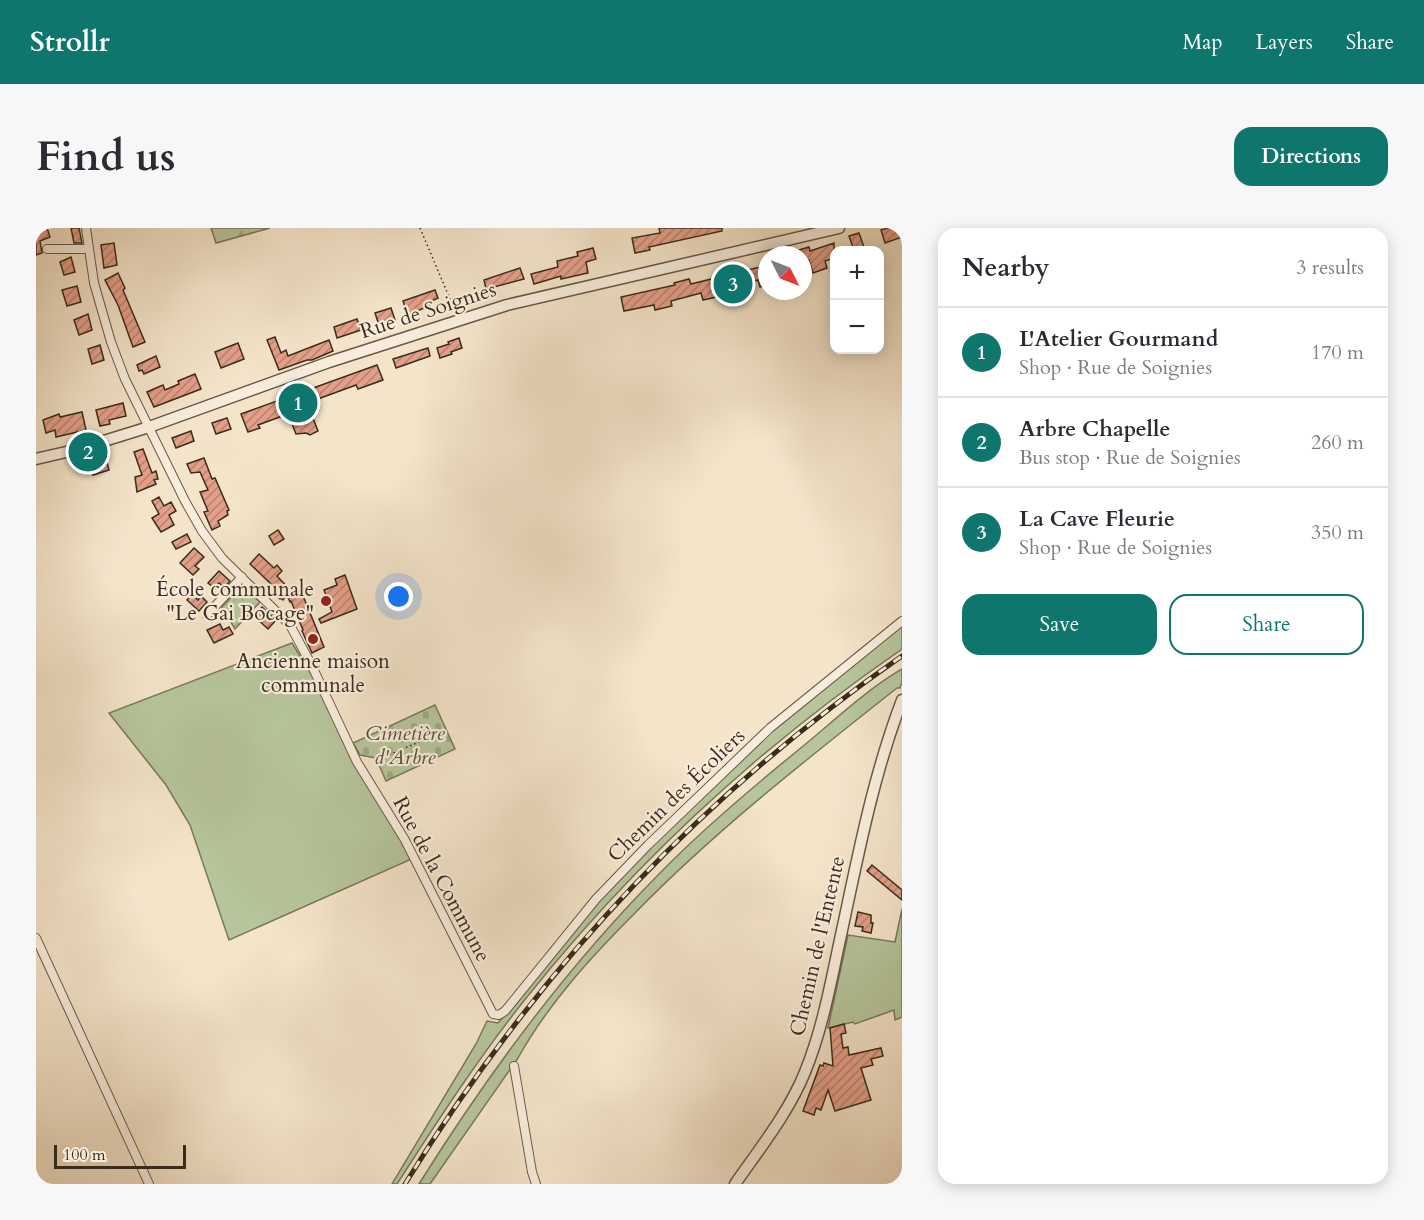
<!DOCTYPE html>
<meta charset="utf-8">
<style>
:root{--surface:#fff;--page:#f7f7f7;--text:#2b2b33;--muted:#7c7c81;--line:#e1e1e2;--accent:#0f766e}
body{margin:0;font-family:Cardo,serif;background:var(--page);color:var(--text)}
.controls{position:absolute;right:18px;top:18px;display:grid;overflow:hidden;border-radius:12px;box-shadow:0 3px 15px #0003}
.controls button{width:54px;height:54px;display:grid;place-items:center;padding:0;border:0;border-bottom:2px solid var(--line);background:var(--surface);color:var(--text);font:30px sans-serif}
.compass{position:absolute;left:722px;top:18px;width:54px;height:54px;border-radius:50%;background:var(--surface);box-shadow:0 3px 15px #0003;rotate:132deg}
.scale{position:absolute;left:18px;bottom:15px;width:132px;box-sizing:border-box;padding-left:6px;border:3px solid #3a2c1b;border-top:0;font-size:16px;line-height:21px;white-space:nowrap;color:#3a2c1b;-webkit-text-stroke:4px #f8eddd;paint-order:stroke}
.you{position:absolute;left:363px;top:369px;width:21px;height:21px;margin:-15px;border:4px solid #fff;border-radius:50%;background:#1a73e8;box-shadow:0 0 0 9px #1a73e833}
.badge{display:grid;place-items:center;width:39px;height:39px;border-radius:50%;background:var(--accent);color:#fff;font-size:20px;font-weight:700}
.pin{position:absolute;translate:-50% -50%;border:3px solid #fff;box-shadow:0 2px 6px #0006}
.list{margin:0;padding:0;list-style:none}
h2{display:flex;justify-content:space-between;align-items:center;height:78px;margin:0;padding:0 24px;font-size:26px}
h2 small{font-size:20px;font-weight:400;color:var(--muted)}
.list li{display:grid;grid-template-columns:39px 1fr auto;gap:18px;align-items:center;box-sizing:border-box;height:90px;padding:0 24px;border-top:2px solid var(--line)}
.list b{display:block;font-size:22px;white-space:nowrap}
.list p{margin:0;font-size:20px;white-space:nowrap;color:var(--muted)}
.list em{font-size:20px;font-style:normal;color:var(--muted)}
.actions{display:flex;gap:12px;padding:18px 24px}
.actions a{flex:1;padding:14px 0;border:2px solid var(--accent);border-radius:18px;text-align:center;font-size:21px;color:var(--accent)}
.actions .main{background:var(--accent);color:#fff}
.map{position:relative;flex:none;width:866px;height:956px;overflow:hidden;border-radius:18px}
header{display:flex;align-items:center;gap:36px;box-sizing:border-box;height:84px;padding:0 30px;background:var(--accent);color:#fff}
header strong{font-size:28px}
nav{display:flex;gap:33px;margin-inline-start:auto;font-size:21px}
.intro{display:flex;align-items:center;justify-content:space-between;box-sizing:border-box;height:144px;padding:0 36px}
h1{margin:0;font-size:42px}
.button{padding:15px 27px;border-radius:18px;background:var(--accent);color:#fff;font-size:21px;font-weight:700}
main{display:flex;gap:36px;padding:0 36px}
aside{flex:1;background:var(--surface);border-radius:18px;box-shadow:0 3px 15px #0003}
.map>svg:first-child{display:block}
</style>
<header>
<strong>Strollr</strong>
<nav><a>Map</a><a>Layers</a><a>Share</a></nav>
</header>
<div class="intro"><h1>Find us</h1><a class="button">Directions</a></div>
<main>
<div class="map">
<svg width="866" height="956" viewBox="0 0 866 956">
<defs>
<pattern id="forest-firs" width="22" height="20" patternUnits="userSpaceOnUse" patternTransform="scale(1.5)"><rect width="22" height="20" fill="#b6c59b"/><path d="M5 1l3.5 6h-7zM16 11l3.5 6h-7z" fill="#9da985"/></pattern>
<pattern id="cemetery-stones" width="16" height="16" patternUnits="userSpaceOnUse" patternTransform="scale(1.5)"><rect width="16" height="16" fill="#b6c59b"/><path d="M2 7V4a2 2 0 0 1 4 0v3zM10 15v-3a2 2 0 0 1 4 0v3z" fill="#9da985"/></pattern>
<pattern id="park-crowns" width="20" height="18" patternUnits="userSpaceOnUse" patternTransform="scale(1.5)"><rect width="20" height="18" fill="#b6c59b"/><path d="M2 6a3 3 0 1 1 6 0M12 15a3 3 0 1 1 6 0" fill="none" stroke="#9da985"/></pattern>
<pattern id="building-hatch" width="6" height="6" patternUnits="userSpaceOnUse" patternTransform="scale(1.5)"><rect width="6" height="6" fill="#e49f88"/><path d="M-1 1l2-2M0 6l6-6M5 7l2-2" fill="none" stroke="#ba826e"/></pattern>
</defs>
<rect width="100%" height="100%" fill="#f4e4ca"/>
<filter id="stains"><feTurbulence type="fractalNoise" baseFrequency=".00333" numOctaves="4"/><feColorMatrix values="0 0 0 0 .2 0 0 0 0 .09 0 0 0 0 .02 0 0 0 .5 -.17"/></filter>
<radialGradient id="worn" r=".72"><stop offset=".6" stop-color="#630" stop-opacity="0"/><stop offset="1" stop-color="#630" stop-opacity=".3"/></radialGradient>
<g fill="#b6c59b" stroke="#78785b" stroke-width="1.5">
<path d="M866 397V421C725 518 598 635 491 769 443 829 402 892 361 956H356L440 816 451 793 462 795 565 670 612 621 709 528 768 474Z"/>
<path d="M256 415 295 478 312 515 378 630 193 712 154 597 130 557 73 485Z"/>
<path d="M866 441V454L864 460H861C770 532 680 602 599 685 555 729 512 776 482 830L394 956H383C453 844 533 736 627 642 670 598 718 558 766 519 798 493 830 462 866 441Z"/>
<path d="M866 681V789L859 792 858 782 819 796 817 794 792 800 812 707 859 714Z"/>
</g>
<path fill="url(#forest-firs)" stroke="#78785b" stroke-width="1.5" d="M175 0H234L180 15Z"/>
<path fill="url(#cemetery-stones)" stroke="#78785b" stroke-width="1.5" d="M399 477 419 521 350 553 340 530 324 527 317 515Z"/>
<path fill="url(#park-crowns)" stroke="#78785b" stroke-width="1.5" d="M206 358 224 374 199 401 186 379Z"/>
<g fill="url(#building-hatch)" stroke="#3a2c1b" stroke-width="1.5">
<path d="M0 0H11L14 9 4 13 6 25 0 27Z"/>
<path d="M35 0H43L46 15H38Z"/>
<path d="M623 0H686V3L613 19 614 22 599 25 596 10 624 5Z"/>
<path d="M852 0H866V9L849 15 845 2Z"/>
<path d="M823 5 829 22H818L813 8Z"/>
<path d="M78 15 81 37 68 40 65 17Z"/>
<path d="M798 15V30L789 33 791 40 777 45 773 32 767 34V27H753V25L773 19 774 23Z"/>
<path d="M557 20 560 31 550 34 552 45 525 51V48L498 56 495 46 522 39 521 33 542 28 541 24Z"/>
<path d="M35 29 39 44 28 47 24 34Z"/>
<path d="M728 38 731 57 724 59 722 52 703 57 705 63 694 66 667 72 665 65 635 73 636 78 619 82 618 77 588 83 585 69 639 57 638 55 653 51 655 56Z"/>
<path d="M484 40 488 51 450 61 448 52Z"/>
<path d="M82 45 89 60 87 62 109 114 97 119 82 77 69 52Z"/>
<path d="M41 58 45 74 31 78 26 62Z"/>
<path d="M399 62 402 70 393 74 395 77 372 87 367 73Z"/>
<path d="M355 80 359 92 343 97 339 85Z"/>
<path d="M52 86 56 102 43 107 38 92Z"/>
<path d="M321 91 325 102 301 110 298 99Z"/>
<path d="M239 109 245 125 250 122 252 128 293 112 297 123 276 132H271L243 142 231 112Z"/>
<path d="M423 110 426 120 415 124 416 126 404 130 401 120 413 116 412 114Z"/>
<path d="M202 115 208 131 185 140 179 124Z"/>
<path d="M64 117 68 132 56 136 52 121Z"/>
<path d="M392 120 394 128 360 140 357 131Z"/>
<path d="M120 128 124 139 108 146 106 142 103 143 101 137Z"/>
<path d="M341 137 347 152 322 161 320 157 271 175 282 203 274 207 270 205 260 206 252 186 222 197 224 200 212 204 205 186Z"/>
<path d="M159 146 165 161 118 179 111 164 127 157 129 162 143 156 142 153Z"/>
<path d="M87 175 90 188 73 192 74 196 64 198 60 182Z"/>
<path d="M46 184 50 202 20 209 19 202 10 205 7 192 23 186 24 189Z"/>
<path d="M191 190 195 201 180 206 176 195Z"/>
<path d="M155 203 158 213 140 220 136 210Z"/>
<path d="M107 221 116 245 120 243 122 251 118 252 120 256 101 264 99 249 106 247 98 224Z"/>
<path d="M168 230 176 251 179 250 193 282 191 283 192 287 182 293 184 298 176 302 168 284 172 283 164 264 172 262 164 244 155 245 151 236Z"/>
<path d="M70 231 73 242 57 247 56 244 53 245 51 237Z"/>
<path d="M123 269 128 278 135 274 140 283 133 287 138 297 125 304 116 290 123 286 116 273Z"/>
<path d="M242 302 248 311 238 317 233 308Z"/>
<path d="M151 306 155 314 140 321 136 314Z"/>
<path d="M158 320 168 329 159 338 163 341 157 347 144 335Z"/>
<path d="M223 326 238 340 241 337 246 343 241 348 258 366 265 363 288 419 276 425 266 403 267 402 255 373 254 374 251 367 247 372 245 370 244 371 231 359 235 356 214 336Z"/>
<path d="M183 343 194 353 188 360 183 355 178 360 172 355Z"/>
<path d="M309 347 321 381 285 395 283 391 296 384 288 362 301 357 299 351Z"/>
<path d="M156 366 162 372 165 368 171 374 163 383 151 372Z"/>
<path d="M226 379 240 392 232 401 218 388Z"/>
<path d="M184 396 187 402 193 399 197 406 178 415 171 402Z"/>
<path d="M836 637 866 662V672L831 643Z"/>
<path d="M822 684 835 687V695H837L835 705 826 703 827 699 819 698Z"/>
<path d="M808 796 810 805 805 806 807 820 812 819 813 827 845 820 847 828 835 831 837 837 825 840 835 872 799 883 792 862 785 882 780 880 778 887 767 883 784 837 787 838 788 835 797 838 794 800Z"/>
</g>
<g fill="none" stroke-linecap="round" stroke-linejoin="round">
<g stroke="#685a47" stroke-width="10">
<g id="minor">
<path d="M50 0 58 55 75 114 89 151 149 273 166 303 186 330 254 397 276 438 321 534 369 612 457 786 463 787 469 783 560 671 612 617 734 500 866 393"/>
<path d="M11 21H53"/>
<path d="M171 387 206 349"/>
<path d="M0 710 113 956"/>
<path d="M478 838 496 944 500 956"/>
</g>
</g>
<g stroke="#685a47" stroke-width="13">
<g id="tertiary">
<path d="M0 231 39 222 113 199 293 134 471 77 803 0"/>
<path d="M699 956C724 920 753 884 769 844 787 800 795 753 805 707 822 628 837 548 866 472"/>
</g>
</g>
<g stroke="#3a2c1b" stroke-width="1.5" stroke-dasharray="1.5 3" stroke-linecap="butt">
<path d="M384 0 419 83"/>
<path d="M341 532 404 505"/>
</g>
<use href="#minor" stroke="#f8eddd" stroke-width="8"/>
<use href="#tertiary" stroke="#f8eddd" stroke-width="10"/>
<g stroke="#3a2c1b" stroke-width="5">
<path id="rail" d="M369 956C499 745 662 569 866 428"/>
</g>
<use href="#rail" stroke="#f8eddd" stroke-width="3" stroke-dasharray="9" stroke-linecap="butt"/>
</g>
<g fill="#8f2418" stroke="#f8eddd" stroke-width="2">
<circle cx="290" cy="373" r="6"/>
<circle cx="277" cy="411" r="6"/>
</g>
<g text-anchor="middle" stroke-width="4.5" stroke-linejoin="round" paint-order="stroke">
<g font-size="21" fill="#3a2c1b" stroke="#f8eddd">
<text transform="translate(392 82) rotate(-18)" y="7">Rue de Soignies</text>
<text transform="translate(640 567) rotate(-44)" y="7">Chemin des Écoliers</text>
<text transform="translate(406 651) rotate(62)" y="7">Rue de la Commune</text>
<text transform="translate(781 718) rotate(-77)" y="7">Chemin de l'Entente</text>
</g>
<g font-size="21" fill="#3a2c1b" stroke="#f8eddd" text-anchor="end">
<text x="278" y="368">École communale<tspan x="278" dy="24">"Le Gai Bocage"</tspan></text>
<text x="277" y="440" text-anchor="middle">Ancienne maison<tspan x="277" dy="24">communale</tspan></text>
</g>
<g font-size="21" font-style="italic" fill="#59523b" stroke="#f8eddd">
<text x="369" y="512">Cimetière<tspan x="369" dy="24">d'Arbre</tspan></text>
</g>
</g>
<rect width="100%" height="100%" filter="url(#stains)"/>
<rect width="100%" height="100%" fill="url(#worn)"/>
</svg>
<div class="controls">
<button>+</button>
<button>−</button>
</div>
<svg class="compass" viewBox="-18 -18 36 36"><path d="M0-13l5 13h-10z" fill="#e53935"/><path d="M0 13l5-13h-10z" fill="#7c7c81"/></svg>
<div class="scale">100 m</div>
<div class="you"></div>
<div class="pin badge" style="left:262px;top:175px">1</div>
<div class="pin badge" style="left:52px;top:224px">2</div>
<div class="pin badge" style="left:697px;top:56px">3</div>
</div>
<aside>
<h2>Nearby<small>3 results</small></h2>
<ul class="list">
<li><span class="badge">1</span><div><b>L'Atelier Gourmand</b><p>Shop · Rue de Soignies</p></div><em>170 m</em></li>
<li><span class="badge">2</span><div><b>Arbre Chapelle</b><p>Bus stop · Rue de Soignies</p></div><em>260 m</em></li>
<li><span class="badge">3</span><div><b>La Cave Fleurie</b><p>Shop · Rue de Soignies</p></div><em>350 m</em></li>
</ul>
<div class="actions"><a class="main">Save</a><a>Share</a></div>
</aside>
</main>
